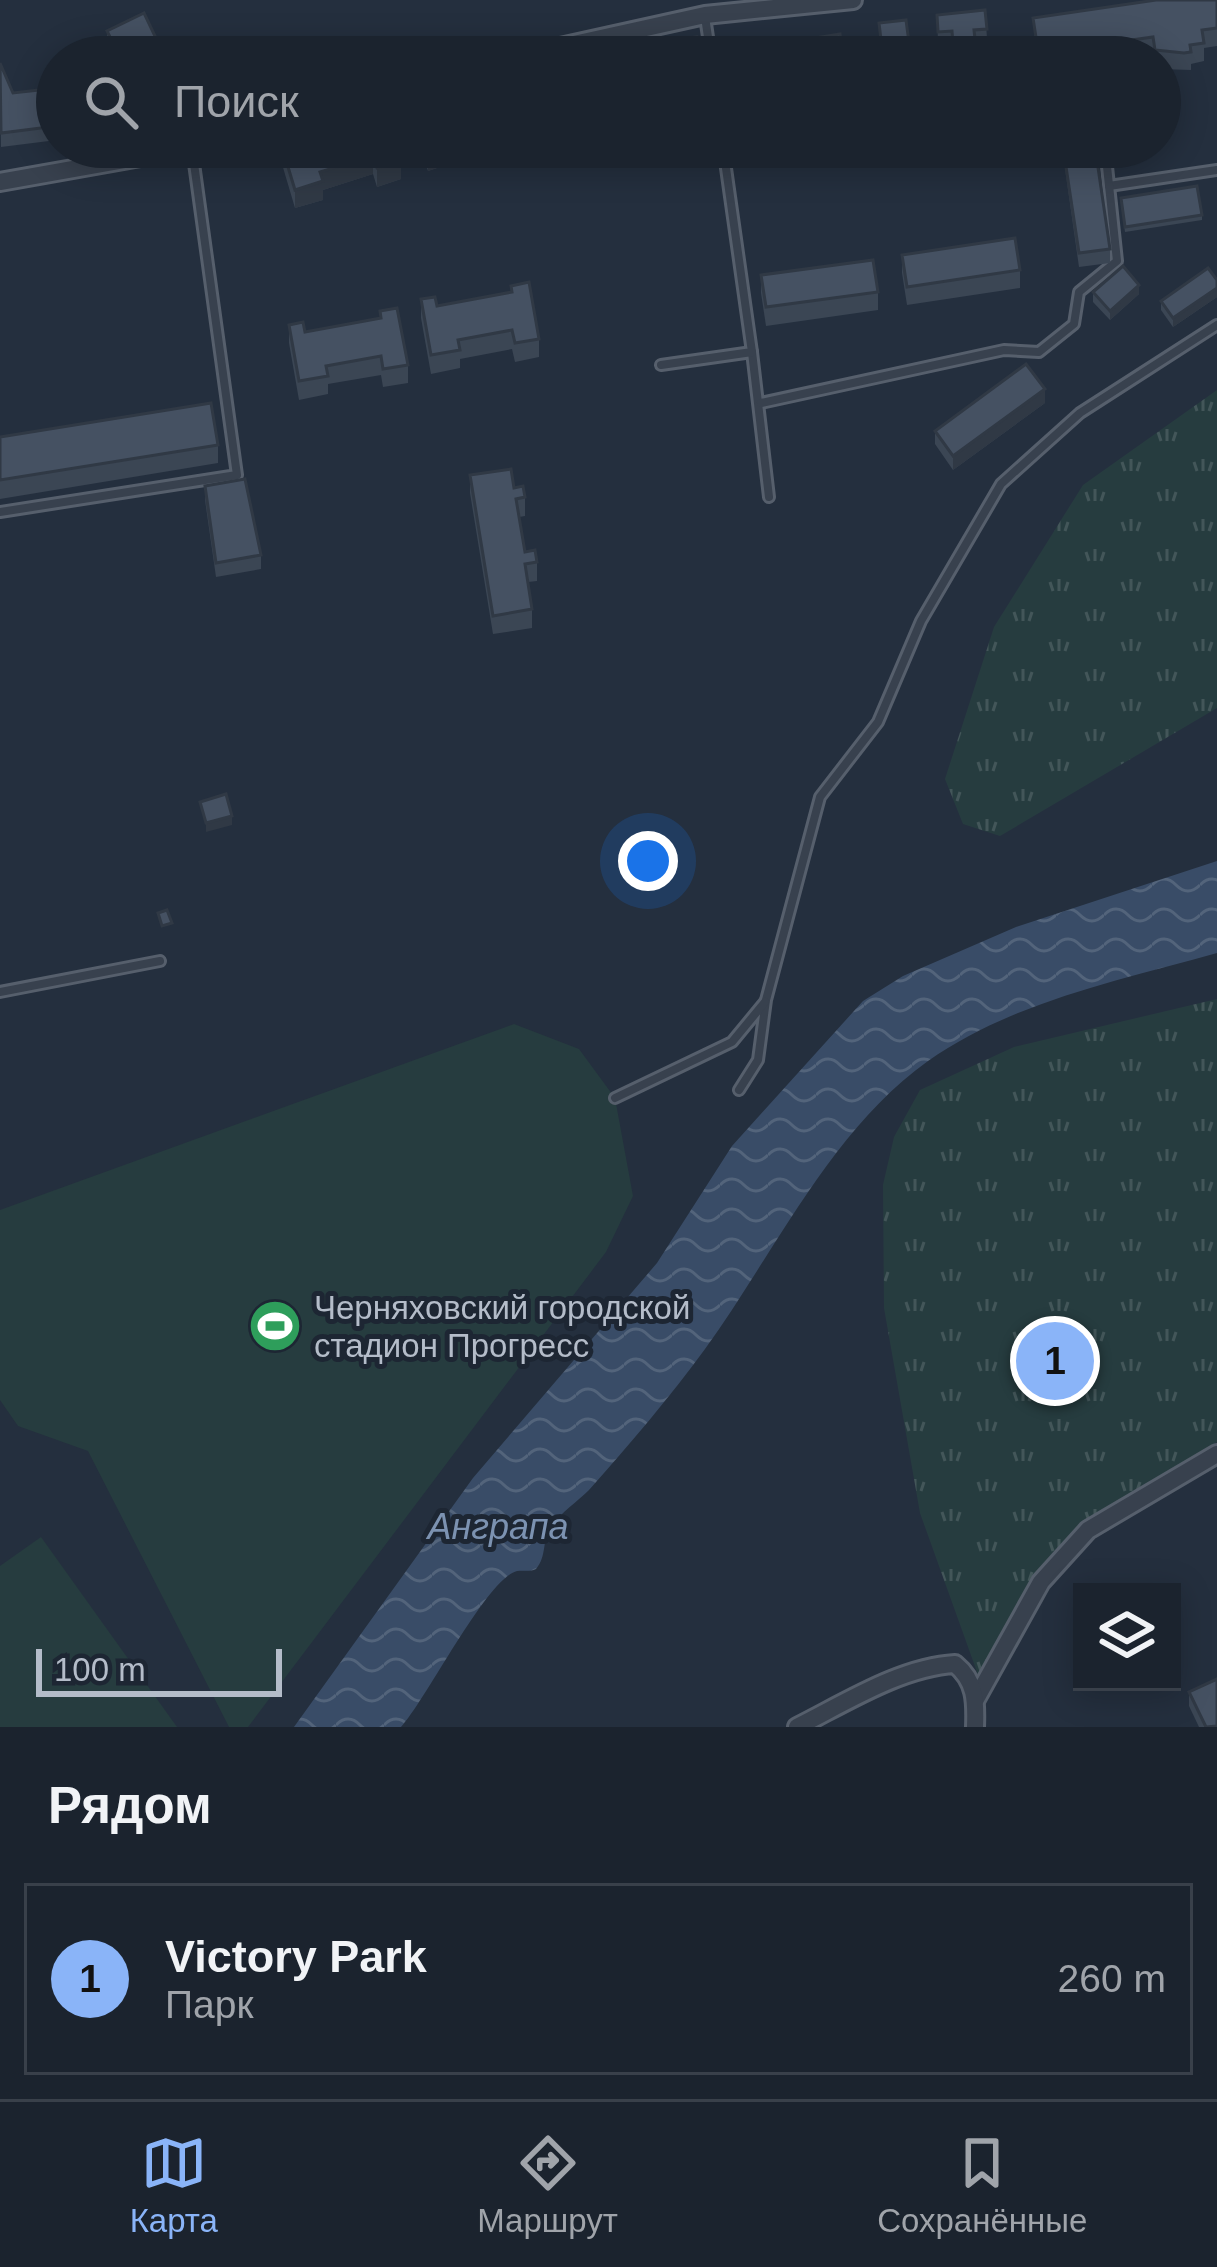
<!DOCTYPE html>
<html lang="ru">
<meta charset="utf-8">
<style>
:root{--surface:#1b232e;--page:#282f3a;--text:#f1f3f6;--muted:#a0a4aa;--line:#39404a;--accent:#8ab4f8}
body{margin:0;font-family:Helvetica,sans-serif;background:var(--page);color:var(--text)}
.controls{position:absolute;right:36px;bottom:36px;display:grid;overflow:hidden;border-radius:0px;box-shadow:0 6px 30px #0003}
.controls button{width:108px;height:108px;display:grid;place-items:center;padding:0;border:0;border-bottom:3px solid var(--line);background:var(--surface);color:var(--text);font:60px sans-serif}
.scale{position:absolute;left:36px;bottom:30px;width:246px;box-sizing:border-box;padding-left:12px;border:6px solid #b4bcc9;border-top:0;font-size:33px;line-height:42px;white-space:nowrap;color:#b4bcc9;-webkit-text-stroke:9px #1d2633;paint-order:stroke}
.you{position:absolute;left:648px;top:861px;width:42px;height:42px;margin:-30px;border:9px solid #fff;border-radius:50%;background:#1a73e8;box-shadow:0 0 0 18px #1a73e833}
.badge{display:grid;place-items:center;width:78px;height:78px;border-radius:50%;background:var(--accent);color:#111;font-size:39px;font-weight:700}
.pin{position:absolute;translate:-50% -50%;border:6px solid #fff;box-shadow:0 3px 12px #0006}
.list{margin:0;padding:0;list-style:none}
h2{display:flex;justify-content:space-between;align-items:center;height:156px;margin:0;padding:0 48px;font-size:51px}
h2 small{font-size:39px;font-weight:400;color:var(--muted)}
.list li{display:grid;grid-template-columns:78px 1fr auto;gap:36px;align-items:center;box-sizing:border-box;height:192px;margin:0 24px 24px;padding:0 24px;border:3px solid var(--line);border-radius:0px}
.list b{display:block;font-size:45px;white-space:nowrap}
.list p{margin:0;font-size:39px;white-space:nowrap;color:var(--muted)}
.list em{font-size:39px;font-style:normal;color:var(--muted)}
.icon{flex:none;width:66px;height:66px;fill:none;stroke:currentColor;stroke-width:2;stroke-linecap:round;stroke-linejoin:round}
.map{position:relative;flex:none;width:1217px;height:1727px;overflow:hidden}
.search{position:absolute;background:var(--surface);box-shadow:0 6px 30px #0003;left:36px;right:36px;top:36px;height:132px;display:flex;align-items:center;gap:30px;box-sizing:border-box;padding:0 42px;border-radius:66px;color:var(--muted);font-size:45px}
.sheet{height:372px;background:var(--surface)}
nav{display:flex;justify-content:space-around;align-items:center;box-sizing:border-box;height:168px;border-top:3px solid var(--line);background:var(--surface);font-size:33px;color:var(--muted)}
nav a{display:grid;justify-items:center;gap:6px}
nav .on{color:var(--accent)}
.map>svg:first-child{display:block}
</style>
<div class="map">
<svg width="1217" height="1727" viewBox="0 0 1217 1727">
<defs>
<pattern id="grass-tufts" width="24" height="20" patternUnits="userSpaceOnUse" patternTransform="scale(3)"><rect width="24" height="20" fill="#263c3f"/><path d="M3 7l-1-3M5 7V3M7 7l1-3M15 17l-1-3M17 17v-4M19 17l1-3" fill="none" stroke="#435659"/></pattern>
<pattern id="water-waves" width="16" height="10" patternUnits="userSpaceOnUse" patternTransform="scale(3)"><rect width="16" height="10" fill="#394c67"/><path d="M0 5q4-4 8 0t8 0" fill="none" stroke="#53647b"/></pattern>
</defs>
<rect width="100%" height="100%" fill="#242f3e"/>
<g fill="url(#grass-tufts)">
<path d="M1217 390V708L1000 836 963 824 945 779 994 627 1083 485Z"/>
<path d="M1217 999V1442L1094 1515 1034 1585 981 1683 920 1513 884 1308 883 1185 894 1137 920 1090 1014 1047Z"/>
</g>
<g fill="#263c3f">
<path d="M514 1024 579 1049 615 1098 633 1196 606 1252 248 1727H229L88 1451 18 1426 0 1400V1210Z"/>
<path d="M41 1537 177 1727H0V1566Z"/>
</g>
<path fill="url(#water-waves)" d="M1217 861V953C1118 981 1014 1001 928 1061 830 1131 774 1254 705 1349 670 1397 629 1445 589 1490 577 1502 559 1514 550 1528 542 1540 547 1556 536 1569 530 1572 524 1570 517 1571 487 1578 426 1700 401 1727H294L473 1478 657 1263 732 1146 863 1001 903 976 1016 927Z"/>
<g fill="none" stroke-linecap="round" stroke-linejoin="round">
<g stroke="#565f6c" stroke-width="14">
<g id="lane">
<path d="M705 17 711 57"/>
<path d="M552 155 601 147"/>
<path d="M1109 186 1217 170"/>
<path d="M752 352 769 497"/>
<path d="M661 365 752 352 723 147"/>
<path d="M761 403 1004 350 1039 352 1074 324 1079 292 1117 261 1106 157"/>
<path d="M0 512 237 475 192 149"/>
<path d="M0 992 160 961"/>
<path d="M739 1090 758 1060 766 1000 820 797 878 722 921 621 1001 484 1080 413 1217 325"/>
<path d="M615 1098 732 1042 765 1002"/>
</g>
</g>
<g stroke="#565f6c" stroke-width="22">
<g id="street">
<path d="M515 57 705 15 853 0"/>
<path d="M0 182 197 147"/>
<path d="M976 1699 1041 1582 1088 1530 1217 1454"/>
<path d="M797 1727C845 1703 901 1667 955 1664 976 1681 976 1702 975 1727"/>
</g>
</g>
<use href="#lane" stroke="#38414e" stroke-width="8"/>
<use href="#street" stroke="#38414e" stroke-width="16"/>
</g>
<g fill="#3b4654">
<path d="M1217 0V46L1204 48V61L1191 64V70L1160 69V57H1153V55L1036 57 1033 18Z"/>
<path d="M985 10 987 38 975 39 977 57H953L952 40 938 41 937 15Z"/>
<path d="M107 31 165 57H115L107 40Z"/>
<path d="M0 63 13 93 57 88V140L1 147Z"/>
<path d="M279 147H397L401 179 377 187 373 174 323 190V200L295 208 279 154Z"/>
<path d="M420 147H472L455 152V162L428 171Z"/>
<path d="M1062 147H1095L1110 249V263L1079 267Z"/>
<path d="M1121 203 1202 215V220L1125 232Z"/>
<path d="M902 255 1020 270V288L907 305 902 273Z"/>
<path d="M761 275 878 292V310L766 326 761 293Z"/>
<path d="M1217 280V297L1173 327 1161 310V301Z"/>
<path d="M511 286 539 339V357L515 362 512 349 460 359V368L431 374 421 318V299L437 306 511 292Z"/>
<path d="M1093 292 1139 294 1110 320 1093 302Z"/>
<path d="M380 311 408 365V383L383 387 381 375 328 384V394L299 400 289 343V325L305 332 380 318Z"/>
<path d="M1045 403 953 470 935 444V431Z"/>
<path d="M0 437 218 445V463L0 499Z"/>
<path d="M470 475 514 488 525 497V516L519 517 525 552 537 562V581L528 582 532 609V628L493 634 470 493Z"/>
<path d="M205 486 261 555V569L216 577 205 500Z"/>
<path d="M1189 1692 1217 1727H1199L1189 1706Z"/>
</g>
<g fill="#303945">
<path d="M445 147H472L455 152V162L428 171V152Z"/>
<path d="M373 156V174L323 190V200L295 208V190L320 172Z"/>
<path d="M401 161V179L377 187V168Z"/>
<path d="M1139 285V294L1110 320V311Z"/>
<path d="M1217 288V297L1173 327V318Z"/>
<path d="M1045 389V403L953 470V456Z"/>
<path d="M232 816V825L206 832V823Z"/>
</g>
<g fill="#455162" stroke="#303945" stroke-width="3">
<path d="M1156 0H1217V28L1202 30 1204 43 1190 45 1191 52 1184 53 1155 50 1153 37 1075 48 1077 57H1039L1033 18Z"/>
<path d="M985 10 987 29 974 30 977 57H954L952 31 938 32 937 15Z"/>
<path d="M144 13 165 57H120L107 31Z"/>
<path d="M906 20 911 57H883L879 23Z"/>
<path d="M840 34 843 57H818L815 38Z"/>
<path d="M697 37 700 57H640L681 51 679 39Z"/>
<path d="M749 47 750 57H726L725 50Z"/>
<path d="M0 63 13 93 57 88V126L1 133Z"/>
<path d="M282 147H397L401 161 377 168 373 156 320 172 323 181 295 190Z"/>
<path d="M426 147H445L428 152Z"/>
<path d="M1063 147H1095L1110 249 1079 253Z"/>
<path d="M1197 186 1202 215 1125 227 1121 198Z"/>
<path d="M1015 238 1020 270 907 287 902 255Z"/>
<path d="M873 260 878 292 766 307 761 275Z"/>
<path d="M1123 266 1139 285 1110 311 1093 292Z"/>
<path d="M1208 268 1217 280V288L1173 318 1161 301Z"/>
<path d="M529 282 539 339 515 343 512 330 458 340 460 350 431 355 421 299 435 297 437 306 512 292 511 286Z"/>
<path d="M397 308 408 365 383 369 381 356 326 366 328 376 299 381 289 325 303 322 305 332 381 318 380 311Z"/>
<path d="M1026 364 1045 389 953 456 935 431Z"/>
<path d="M211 403 218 445 0 480V437Z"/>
<path d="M511 469 514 488 523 486 525 497 516 499 525 552 535 550 537 562 525 564 532 609 493 616 470 475Z"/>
<path d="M245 479 261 555 216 563 205 486Z"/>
<path d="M226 794 232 816 206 823 200 802Z"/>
<path d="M167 910 172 923 162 926 158 913Z"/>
<path d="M1217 1679V1726L1206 1727 1189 1692Z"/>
</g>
<defs>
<g id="stadium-disc" transform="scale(2.7)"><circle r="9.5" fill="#2e9e5b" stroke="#1d2633"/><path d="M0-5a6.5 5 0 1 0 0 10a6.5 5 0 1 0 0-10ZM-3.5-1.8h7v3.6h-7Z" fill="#fff"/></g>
</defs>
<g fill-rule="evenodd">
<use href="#stadium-disc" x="275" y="1326"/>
</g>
<g text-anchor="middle" stroke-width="10" stroke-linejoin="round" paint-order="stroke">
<g font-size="33" fill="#b4bcc9" stroke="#1d2633" text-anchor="start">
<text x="314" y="1319">Черняховский городской<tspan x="314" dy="38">стадион Прогресс</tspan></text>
</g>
<g font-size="36" font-style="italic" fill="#7c92b1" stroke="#1d2633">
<text x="498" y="1539">Анграпа</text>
</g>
</g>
</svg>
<div class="controls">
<button><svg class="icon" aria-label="layers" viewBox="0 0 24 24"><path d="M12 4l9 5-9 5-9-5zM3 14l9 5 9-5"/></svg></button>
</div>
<div class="scale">100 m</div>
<div class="you"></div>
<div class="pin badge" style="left:1055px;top:1361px">1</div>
<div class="search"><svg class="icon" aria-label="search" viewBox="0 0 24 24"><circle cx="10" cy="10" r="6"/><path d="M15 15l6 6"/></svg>Поиск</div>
</div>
<section class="sheet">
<h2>Рядом<small></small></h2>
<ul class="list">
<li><span class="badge">1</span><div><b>Victory Park</b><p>Парк</p></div><em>260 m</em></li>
</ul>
</section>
<nav>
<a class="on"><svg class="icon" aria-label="map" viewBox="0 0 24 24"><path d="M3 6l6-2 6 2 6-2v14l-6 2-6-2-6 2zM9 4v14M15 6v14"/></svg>Карта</a>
<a><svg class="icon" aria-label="directions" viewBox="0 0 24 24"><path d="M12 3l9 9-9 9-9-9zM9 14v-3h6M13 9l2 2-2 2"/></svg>Маршрут</a>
<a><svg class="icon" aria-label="saved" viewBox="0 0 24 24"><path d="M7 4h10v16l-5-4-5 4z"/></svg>Сохранённые</a>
</nav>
